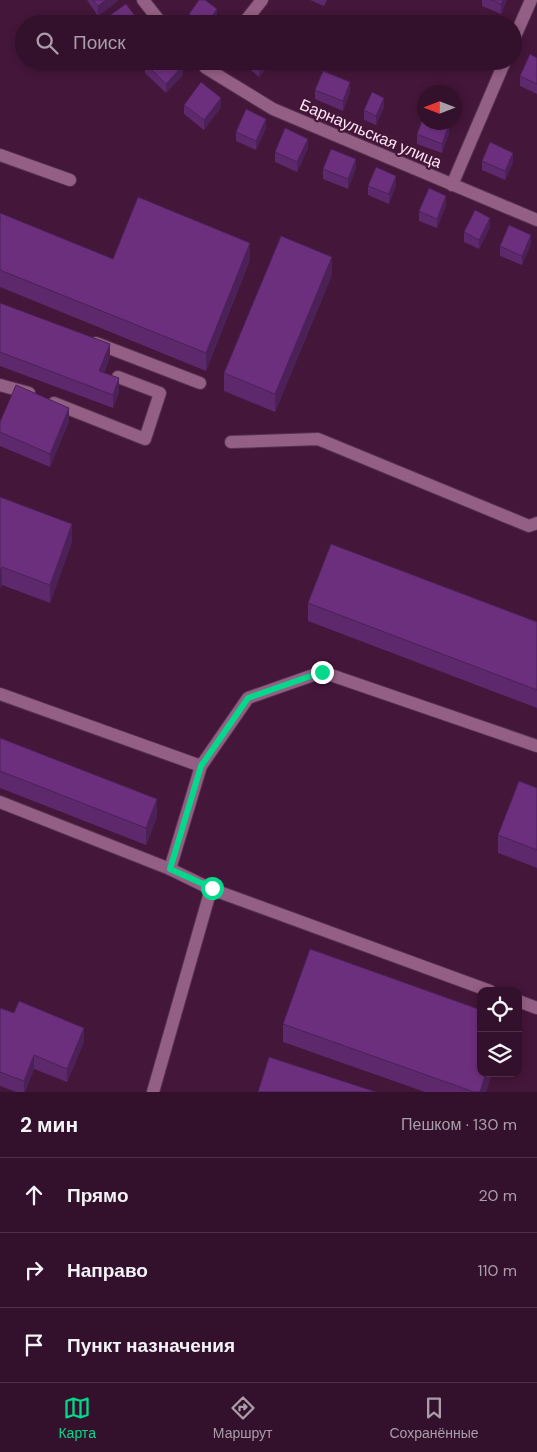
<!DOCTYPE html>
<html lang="ru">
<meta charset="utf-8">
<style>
:root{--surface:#33102b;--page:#3e1e37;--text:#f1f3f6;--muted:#a99da9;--line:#4e3047;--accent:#03d98b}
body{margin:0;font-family:"DM Sans",sans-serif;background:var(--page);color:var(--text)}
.controls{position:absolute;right:15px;bottom:15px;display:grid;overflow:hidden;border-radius:10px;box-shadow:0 2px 8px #0003}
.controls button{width:45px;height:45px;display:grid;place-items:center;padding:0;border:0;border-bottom:1px solid var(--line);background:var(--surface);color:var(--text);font:25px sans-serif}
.compass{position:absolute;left:417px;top:85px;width:45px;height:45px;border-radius:50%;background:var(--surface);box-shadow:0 2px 8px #0003;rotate:270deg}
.stop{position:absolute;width:15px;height:15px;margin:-11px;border:4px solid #03d98b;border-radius:50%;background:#fff}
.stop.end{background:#03d98b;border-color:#fff;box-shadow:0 1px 5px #0008}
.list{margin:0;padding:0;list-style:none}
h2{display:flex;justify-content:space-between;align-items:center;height:65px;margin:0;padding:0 20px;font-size:21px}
h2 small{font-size:16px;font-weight:400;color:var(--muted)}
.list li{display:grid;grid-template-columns:32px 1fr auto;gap:15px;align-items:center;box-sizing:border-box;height:75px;padding:0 20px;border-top:1px solid var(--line)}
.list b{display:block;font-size:19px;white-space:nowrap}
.list em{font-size:16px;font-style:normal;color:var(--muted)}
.icon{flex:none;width:28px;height:28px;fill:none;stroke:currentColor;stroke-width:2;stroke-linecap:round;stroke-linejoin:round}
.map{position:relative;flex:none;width:537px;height:1092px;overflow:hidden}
.search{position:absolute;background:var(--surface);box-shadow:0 2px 8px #0003;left:15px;right:15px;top:15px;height:55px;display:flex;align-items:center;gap:12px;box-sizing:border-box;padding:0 18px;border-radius:28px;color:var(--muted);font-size:19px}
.sheet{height:290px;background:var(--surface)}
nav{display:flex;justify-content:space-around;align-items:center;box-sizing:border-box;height:70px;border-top:1px solid var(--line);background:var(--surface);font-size:14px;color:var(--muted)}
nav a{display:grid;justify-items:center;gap:2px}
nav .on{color:var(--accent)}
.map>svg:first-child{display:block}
</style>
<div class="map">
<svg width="537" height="1092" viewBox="0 0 537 1092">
<rect width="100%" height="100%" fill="#441639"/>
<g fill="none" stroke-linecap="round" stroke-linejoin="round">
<g stroke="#58334f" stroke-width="14">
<g id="minor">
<path d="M143 0 162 24"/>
<path d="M243 24 262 0"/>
<path d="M513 41 531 0"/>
<path d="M200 61 206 68 273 109 537 220"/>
<path d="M0 155 70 180"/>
<path d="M452 185 505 61"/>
<path d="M96 343 200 383"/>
<path d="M0 385 29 393"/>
<path d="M54 403 145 439 160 393 118 377"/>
<path d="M231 442 318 439 529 526 537 523"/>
<path d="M0 694 201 766"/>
<path d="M0 802 170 869"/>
<path d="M490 991 211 889 170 869 201 766 248 698 322 672 537 746"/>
<path d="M518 1001 537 1008"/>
<path d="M153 1092 211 889"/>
</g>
</g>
<use href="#minor" stroke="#945f84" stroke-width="12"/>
</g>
<g fill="#5d286c">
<path d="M87 0H118V1L98 16Z"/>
<path d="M310 0H327L324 6Z"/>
<path d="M482 0H507L501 14 482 6Z"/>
<path d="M189 14 217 19 214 24H190L189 23Z"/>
<path d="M109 16 141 24H109Z"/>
<path d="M537 58V94L520 86V76Z"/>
<path d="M241 61H272L259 77 241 62Z"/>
<path d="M145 63 183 75 166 93 145 73Z"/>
<path d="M315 90 350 92 343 111 315 99Z"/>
<path d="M184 105 221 107 204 130 184 114Z"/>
<path d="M384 107 376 125 364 120V110Z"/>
<path d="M266 128 256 150 236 141V132Z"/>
<path d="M449 133 442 153 417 144V134Z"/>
<path d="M308 148 297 172 275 162V152Z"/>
<path d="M482 161 513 162 505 180 482 170Z"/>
<path d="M356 168 348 189 323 179V169Z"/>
<path d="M396 185 389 204 368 195V186Z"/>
<path d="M446 205 437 228 419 221V211Z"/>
<path d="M0 213 113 259 250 260 206 371 0 287Z"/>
<path d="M490 227 479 249 464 242V232Z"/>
<path d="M531 244 522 265 500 256V246Z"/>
<path d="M332 275 275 412 224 391V373Z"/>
<path d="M0 303 110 357 104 373 119 392 113 408 0 366Z"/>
<path d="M69 421 50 467 0 446V422Z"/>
<path d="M0 497 72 542 50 603 2 585Z"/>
<path d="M308 603 537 622V708L308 621Z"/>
<path d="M0 738 157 817 146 845 0 788Z"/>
<path d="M537 788V868L498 853V835Z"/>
<path d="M0 1008 84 1042 67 1082 34 1069 25 1092H16L0 1086Z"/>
<path d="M283 1024 492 1073 486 1092H425L283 1042Z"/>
</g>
<g fill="#4c2158">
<path d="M106 0H118V1L98 16V6Z"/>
<path d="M503 0H507L501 14V4Z"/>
<path d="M217 9V19L214 24H207Z"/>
<path d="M264 61H272L259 77V68Z"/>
<path d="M183 65V75L166 93V84Z"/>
<path d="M350 82V92L343 111V101Z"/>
<path d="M221 98V107L204 130V120Z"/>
<path d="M384 98V107L376 125V116Z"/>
<path d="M266 119V128L256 150V141Z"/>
<path d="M449 124V133L442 153V144Z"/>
<path d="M308 139V148L297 172V162Z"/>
<path d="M513 153V162L505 180V171Z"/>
<path d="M356 159V168L348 189V179Z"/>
<path d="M396 176V185L389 204V194Z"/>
<path d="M446 196V205L437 228V219Z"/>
<path d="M490 218V227L479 249V240Z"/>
<path d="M531 235V244L522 265V256Z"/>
<path d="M250 243V260L206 371V353Z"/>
<path d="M332 257V275L275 412V394Z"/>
<path d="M110 344V357L99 385V371Z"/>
<path d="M119 378V392L113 408V395Z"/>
<path d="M69 408V421L50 467V454Z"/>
<path d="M72 524V542L50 603V585Z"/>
<path d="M2 567V585L0 589V571Z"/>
<path d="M157 799V817L146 845V828Z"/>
<path d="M84 1028V1042L67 1082V1069Z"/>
<path d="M34 1055V1069L25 1092H24V1081Z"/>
<path d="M486 1073H492L486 1092H480Z"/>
</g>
<g fill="#6c2f7d" stroke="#4c2158">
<path d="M93 0H106L98 6Z"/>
<path d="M199 0H205L217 9 207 24H202L189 14Z"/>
<path d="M491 0H503L501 4Z"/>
<path d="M126 4 141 24H114L109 16Z"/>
<path d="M464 15 485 24H461Z"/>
<path d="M530 54 537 58V84L520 76Z"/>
<path d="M147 61H179L183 65 166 84 145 63Z"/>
<path d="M251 61H264L259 68Z"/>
<path d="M323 71 350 82 343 101 315 90Z"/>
<path d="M201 82 221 98 204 120 184 105Z"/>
<path d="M372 92 384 98 376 116 364 110Z"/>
<path d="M246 109 266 119 256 141 236 132Z"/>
<path d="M424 116V122H446L449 124 442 144 417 134Z"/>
<path d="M285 128 308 139 297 162 275 152Z"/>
<path d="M490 142 513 153 505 171 482 161Z"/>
<path d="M331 149 356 159 348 179 323 169Z"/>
<path d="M376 167 396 176 389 194 368 186Z"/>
<path d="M429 188 446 196 437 219 419 211Z"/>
<path d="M138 197 250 243 206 353 0 270V213L113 259Z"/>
<path d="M475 210 490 218 479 240 464 232Z"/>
<path d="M509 225 531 235 522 256 500 246Z"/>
<path d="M281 236 332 257 275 394 224 373Z"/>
<path d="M0 303 110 344 99 371 119 378 113 395 0 352Z"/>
<path d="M16 385 69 408 50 454 0 432V422Z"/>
<path d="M0 497 72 524 50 585 2 567 0 571Z"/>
<path d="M331 544 537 622V690L308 603Z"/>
<path d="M0 738 157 799 146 828 0 771Z"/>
<path d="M519 781 537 788V850L498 835Z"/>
<path d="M310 949 481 1010V1073H486L480 1092H474L283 1024Z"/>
<path d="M19 1001 84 1028 67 1069 34 1055 24 1081 0 1072V1008L14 1013Z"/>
<path d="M269 1057 376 1092H258Z"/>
</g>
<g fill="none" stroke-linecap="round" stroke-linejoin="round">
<path stroke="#03d98b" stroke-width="6" d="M212 888 170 869 201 766 248 698 322 672"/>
</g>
<g text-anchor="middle" stroke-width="4.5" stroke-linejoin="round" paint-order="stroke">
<g font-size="16" fill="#ffe6f6" stroke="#441639">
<text transform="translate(371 133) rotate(23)" y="6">Барнаульская улица</text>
</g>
</g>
</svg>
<div class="controls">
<button><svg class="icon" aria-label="locate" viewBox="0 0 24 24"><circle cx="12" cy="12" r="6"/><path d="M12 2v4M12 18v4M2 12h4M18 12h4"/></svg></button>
<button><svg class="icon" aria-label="layers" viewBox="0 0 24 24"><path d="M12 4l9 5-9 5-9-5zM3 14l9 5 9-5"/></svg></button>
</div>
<svg class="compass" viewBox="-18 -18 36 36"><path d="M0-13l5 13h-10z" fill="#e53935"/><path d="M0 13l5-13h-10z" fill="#a99da9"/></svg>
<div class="stop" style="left:212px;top:888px"></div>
<div class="stop end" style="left:322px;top:672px"></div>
<div class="search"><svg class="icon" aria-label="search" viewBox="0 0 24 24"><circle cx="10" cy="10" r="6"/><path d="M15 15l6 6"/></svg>Поиск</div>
</div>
<section class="sheet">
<h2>2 мин<small>Пешком · 130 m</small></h2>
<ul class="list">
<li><svg class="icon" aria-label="ahead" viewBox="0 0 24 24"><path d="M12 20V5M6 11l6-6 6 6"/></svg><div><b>Прямо</b></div><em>20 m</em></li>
<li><svg class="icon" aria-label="right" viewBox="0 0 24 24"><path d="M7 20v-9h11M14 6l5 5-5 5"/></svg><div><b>Направо</b></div><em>110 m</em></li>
<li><svg class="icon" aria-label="arrive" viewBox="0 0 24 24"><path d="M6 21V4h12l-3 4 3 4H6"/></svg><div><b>Пункт назначения</b></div></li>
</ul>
</section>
<nav>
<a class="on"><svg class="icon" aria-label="map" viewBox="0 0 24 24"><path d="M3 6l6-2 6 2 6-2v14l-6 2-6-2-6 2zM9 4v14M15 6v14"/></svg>Карта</a>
<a><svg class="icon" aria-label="directions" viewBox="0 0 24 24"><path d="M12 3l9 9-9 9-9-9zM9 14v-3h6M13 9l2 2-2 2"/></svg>Маршрут</a>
<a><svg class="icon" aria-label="saved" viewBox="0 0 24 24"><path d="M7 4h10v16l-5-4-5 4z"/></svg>Сохранённые</a>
</nav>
